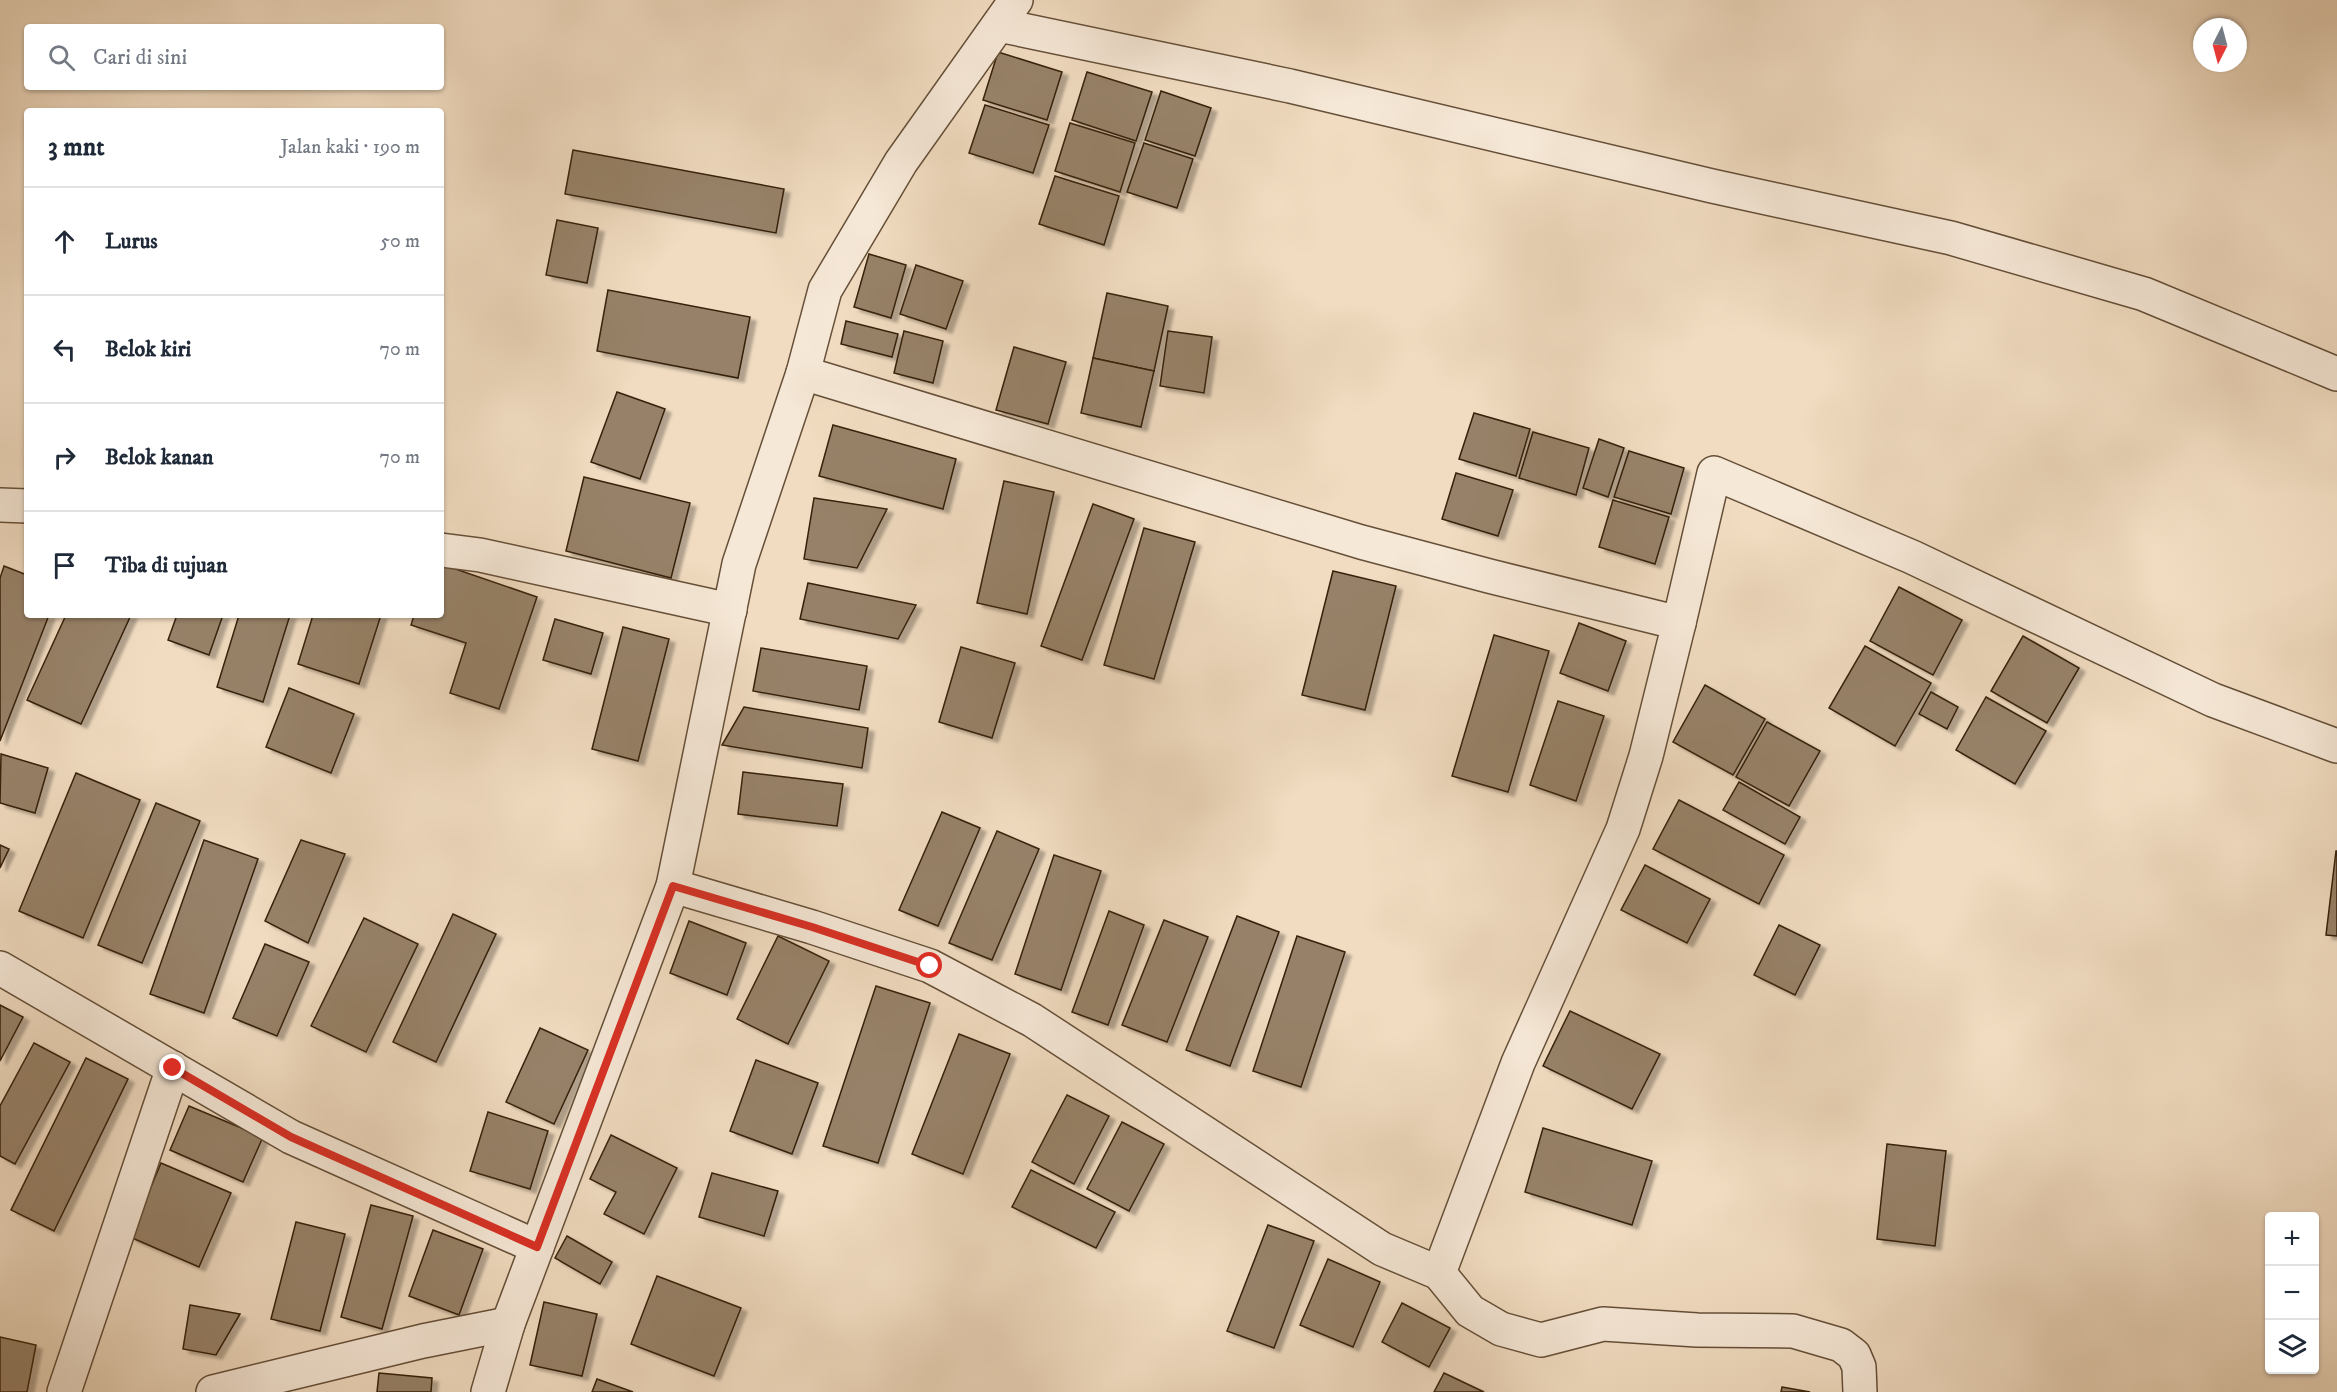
<!DOCTYPE html>
<html lang="id">
<meta charset="utf-8">
<style>
:root{--surface:#fff;--page:#f6f6f7;--text:#1f2937;--muted:#747a83;--line:#e0e1e3}
body{margin:0;font-family:"IM FELL DW Pica",serif;background:var(--page);color:var(--text)}
.controls{position:absolute;right:18px;bottom:18px;display:grid;overflow:hidden;border-radius:6px;box-shadow:0 2px 4px #0004}
.controls button{width:54px;height:54px;display:grid;place-items:center;padding:0;border:0;border-bottom:2px solid var(--line);background:var(--surface);color:var(--text);font:30px sans-serif}
.compass{position:absolute;left:2193px;top:18px;width:54px;height:54px;border-radius:50%;background:var(--surface);box-shadow:0 2px 4px #0004;rotate:186deg}
.stop{position:absolute;width:18px;height:18px;margin:-14px;border:4px solid #d93025;border-radius:50%;background:#fff}
.stop.end{background:#d93025;border-color:#fff;box-shadow:0 2px 6px #0008}
.list{margin:0;padding:0;list-style:none}
h2{display:flex;justify-content:space-between;align-items:center;height:78px;margin:0;padding:0 24px;font-size:26px}
h2 small{font-size:20px;font-weight:400;color:var(--muted)}
.list li{display:grid;grid-template-columns:39px 1fr auto;gap:18px;align-items:center;box-sizing:border-box;height:108px;padding:0 24px;border-top:2px solid var(--line)}
.list b{display:block;font-size:22px;white-space:nowrap}
.list em{font-size:20px;font-style:normal;color:var(--muted)}
.icon{flex:none;width:33px;height:33px;fill:none;stroke:currentColor;stroke-width:2;stroke-linecap:round;stroke-linejoin:round}
.map{position:relative;flex:none;width:2337px;height:1392px;overflow:hidden}
.search{position:absolute;background:var(--surface);box-shadow:0 2px 4px #0004;left:24px;top:24px;width:420px;height:66px;display:flex;align-items:center;gap:15px;box-sizing:border-box;padding:0 21px;border-radius:6px;color:var(--muted);font-size:22px}
.panel{position:absolute;background:var(--surface);box-shadow:0 2px 4px #0004;left:24px;top:108px;width:420px;height:510px;border-radius:6px}
.map>svg:first-child{display:block}
</style>
<div class="map">
<svg width="2337" height="1392" viewBox="0 0 2337 1392">
<defs>
<filter id="shadow"><feDropShadow dx="6" dy="4" stdDeviation="1.5" flood-color="#0004"/></filter>
</defs>
<rect width="100%" height="100%" fill="#f1dcc1"/>
<filter id="stains"><feTurbulence type="fractalNoise" baseFrequency=".00333" numOctaves="4"/><feColorMatrix values="0 0 0 0 .2 0 0 0 0 .09 0 0 0 0 .02 0 0 0 .5 -.17"/></filter>
<radialGradient id="worn" r=".72"><stop offset=".6" stop-color="#630" stop-opacity="0"/><stop offset="1" stop-color="#630" stop-opacity=".3"/></radialGradient>
<g fill="#978269" stroke="#36200a" stroke-width="1.5" filter="url(#shadow)">
<path d="M998 52 1062 72 1047 120 983 100Z"/>
<path d="M1087 72 1152 92 1136 141 1072 120Z"/>
<path d="M1161 91 1211 108 1195 156 1145 140Z"/>
<path d="M985 105 1049 125 1033 173 969 153Z"/>
<path d="M1070 123 1135 143 1120 192 1055 171Z"/>
<path d="M1144 143 1193 159 1177 208 1127 192Z"/>
<path d="M573 150 784 189 776 233 565 194Z"/>
<path d="M1055 176 1119 196 1104 245 1039 224Z"/>
<path d="M557 220 598 228 587 283 546 275Z"/>
<path d="M869 254 906 265 891 318 854 307Z"/>
<path d="M916 265 963 281 946 329 900 314Z"/>
<path d="M608 290 750 317 738 378 597 351Z"/>
<path d="M1107 293 1168 306 1154 371 1093 358Z"/>
<path d="M846 321 898 334 892 357 841 344Z"/>
<path d="M904 331 943 341 933 383 894 373Z"/>
<path d="M1168 331 1212 337 1204 393 1160 386Z"/>
<path d="M1014 347 1066 362 1048 424 996 410Z"/>
<path d="M1093 358 1154 371 1141 427 1081 413Z"/>
<path d="M617 392 665 409 640 479 591 462Z"/>
<path d="M1474 413 1530 429 1516 476 1459 459Z"/>
<path d="M833 425 956 459 943 509 819 476Z"/>
<path d="M1533 432 1589 448 1576 495 1519 478Z"/>
<path d="M1599 439 1624 448 1608 497 1583 488Z"/>
<path d="M1629 451 1684 468 1671 514 1614 497Z"/>
<path d="M1456 473 1513 490 1498 536 1442 519Z"/>
<path d="M584 477 690 503 671 578 566 551Z"/>
<path d="M1004 481 1054 492 1027 614 977 603Z"/>
<path d="M814 498 887 509 857 568 804 559Z"/>
<path d="M1613 500 1669 517 1655 564 1599 547Z"/>
<path d="M1093 504 1134 519 1082 660 1041 646Z"/>
<path d="M1144 528 1195 542 1154 679 1104 665Z"/>
<path d="M441 564 537 597 499 709 450 693 466 643 411 625 414 615H441Z"/>
<path d="M4 566 27 575V615H49L0 741V578Z"/>
<path d="M1333 571 1396 586 1365 710 1302 695Z"/>
<path d="M808 583 916 605 898 639 800 619Z"/>
<path d="M1899 587 1962 620 1933 675 1870 641Z"/>
<path d="M66 615H131L81 724 27 700Z"/>
<path d="M177 615H223L209 655 168 640Z"/>
<path d="M239 615H290L263 702 217 687Z"/>
<path d="M313 615H381L359 684 298 664Z"/>
<path d="M555 619 603 633 591 674 543 660Z"/>
<path d="M1579 623 1626 641 1608 691 1560 673Z"/>
<path d="M623 627 669 639 638 761 592 749Z"/>
<path d="M1494 635 1549 651 1508 792 1452 776Z"/>
<path d="M2023 636 2079 668 2047 723 1991 691Z"/>
<path d="M1865 646 1931 683 1895 746 1829 708Z"/>
<path d="M961 647 1015 663 992 738 939 722Z"/>
<path d="M761 648 867 666 859 710 753 691Z"/>
<path d="M1705 685 1765 719 1733 775 1673 742Z"/>
<path d="M289 688 354 714 331 773 266 747Z"/>
<path d="M1931 692 1958 707 1947 729 1919 714Z"/>
<path d="M1986 697 2046 731 2015 784 1956 750Z"/>
<path d="M1558 701 1604 716 1576 801 1530 785Z"/>
<path d="M744 707 868 728 862 768 722 745Z"/>
<path d="M1767 722 1820 751 1789 806 1736 777Z"/>
<path d="M1 754 48 768 35 813 0 803Z"/>
<path d="M743 772 843 784 837 826 738 814Z"/>
<path d="M76 773 140 800 83 938 19 911Z"/>
<path d="M1739 782 1800 817 1785 844 1723 810Z"/>
<path d="M1679 800 1784 855 1759 904 1653 849Z"/>
<path d="M156 803 200 821 142 963 98 945Z"/>
<path d="M942 812 980 828 938 926 899 910Z"/>
<path d="M997 831 1039 849 992 960 949 943Z"/>
<path d="M204 840 258 859 204 1013 150 994Z"/>
<path d="M301 840 345 854 308 943 265 921Z"/>
<path d="M0 845 9 849 0 868Z"/>
<path d="M2336 851H2337V936L2326 935Z"/>
<path d="M1054 855 1101 871 1061 990 1015 974Z"/>
<path d="M1645 865 1710 899 1687 943 1621 910Z"/>
<path d="M1109 911 1144 925 1108 1025 1072 1012Z"/>
<path d="M453 914 496 934 436 1062 393 1042Z"/>
<path d="M1237 916 1279 932 1230 1066 1186 1050Z"/>
<path d="M364 918 418 944 366 1052 311 1026Z"/>
<path d="M1164 920 1208 937 1167 1042 1122 1025Z"/>
<path d="M689 921 746 943 727 995 670 973Z"/>
<path d="M1779 925 1820 945 1795 995 1754 975Z"/>
<path d="M778 936 829 961 788 1044 737 1019Z"/>
<path d="M1297 936 1345 952 1301 1087 1253 1071Z"/>
<path d="M265 944 309 962 277 1036 233 1018Z"/>
<path d="M876 986 930 1003 878 1163 823 1146Z"/>
<path d="M0 1005 23 1017 0 1061Z"/>
<path d="M1570 1011 1660 1054 1632 1109 1543 1066Z"/>
<path d="M540 1028 588 1050 554 1124 506 1102Z"/>
<path d="M959 1034 1010 1054 963 1174 912 1154Z"/>
<path d="M34 1043 70 1062 15 1164 0 1156V1106Z"/>
<path d="M86 1058 128 1079 54 1231 11 1210Z"/>
<path d="M756 1060 818 1083 792 1154 730 1131Z"/>
<path d="M1067 1095 1109 1116 1074 1184 1032 1162Z"/>
<path d="M189 1106 263 1137 243 1182 170 1150Z"/>
<path d="M488 1112 548 1131 530 1189 470 1171Z"/>
<path d="M1122 1122 1164 1144 1129 1211 1087 1189Z"/>
<path d="M1543 1128 1652 1161 1632 1225 1525 1192Z"/>
<path d="M611 1135 677 1168 644 1234 604 1214 616 1192 590 1179Z"/>
<path d="M1887 1144 1946 1151 1935 1246 1877 1239Z"/>
<path d="M161 1163 231 1193 199 1267 130 1237Z"/>
<path d="M1031 1170 1115 1212 1096 1248 1012 1207Z"/>
<path d="M712 1173 778 1191 764 1236 699 1217Z"/>
<path d="M371 1205 413 1216 382 1329 341 1317Z"/>
<path d="M296 1222 345 1234 320 1331 271 1319Z"/>
<path d="M1268 1225 1314 1241 1274 1348 1227 1331Z"/>
<path d="M433 1230 483 1249 459 1315 409 1296Z"/>
<path d="M567 1236 612 1262 600 1284 555 1258Z"/>
<path d="M1328 1259 1380 1282 1353 1347 1300 1325Z"/>
<path d="M657 1276 741 1308 714 1376 631 1344Z"/>
<path d="M544 1302 597 1314 582 1376 530 1365Z"/>
<path d="M1402 1303 1450 1328 1429 1367 1382 1342Z"/>
<path d="M190 1305 240 1314 216 1355 183 1349Z"/>
<path d="M0 1337 36 1345 27 1392H0Z"/>
<path d="M379 1373 432 1378 431 1392H377Z"/>
<path d="M1444 1373 1484 1392H1434Z"/>
<path d="M597 1379 633 1392H592Z"/>
<path d="M1782 1387 1810 1392H1781Z"/>
</g>
<g fill="none" stroke-linecap="round" stroke-linejoin="round">
<g stroke="#654f38" stroke-width="36">
<g id="minor">
<path d="M999 25 1290 86 1712 186 1951 238 2144 294 2337 374"/>
<path d="M803 373 1361 542 1489 576 1679 623 1646 756 1623 829 1518 1063 1439 1273"/>
<path d="M0 505 27 506"/>
<path d="M441 550 480 555 730 610"/>
<path d="M1679 623 1714 473 1912 557 2213 700 2337 746"/>
<path d="M673 886 812 927 930 966 1032 1020 1382 1249 1439 1273 1470 1311 1501 1329 1541 1340 1603 1324 1697 1330 1793 1331 1841 1345 1854 1355 1859 1367 1860 1392"/>
<path d="M0 968 291 1137 537 1247"/>
<path d="M64 1392 173 1068"/>
<path d="M213 1392 423 1341 508 1324"/>
<path d="M488 1392 508 1324 673 886 739 564 803 373 825 290 901 162 1016 0"/>
</g>
</g>
<use href="#minor" stroke="#f6e8d7" stroke-width="33"/>
</g>
<g fill="none" stroke-linecap="round" stroke-linejoin="round">
<path stroke="#d93025" stroke-width="8" d="M173 1068 291 1137 537 1247 673 886 812 927 930 966"/>
</g>
<rect width="100%" height="100%" filter="url(#stains)"/>
<rect width="100%" height="100%" fill="url(#worn)"/>
</svg>
<div class="controls">
<button>+</button>
<button>−</button>
<button><svg class="icon" aria-label="layers" viewBox="0 0 24 24"><path d="M12 4l9 5-9 5-9-5zM3 14l9 5 9-5"/></svg></button>
</div>
<svg class="compass" viewBox="-18 -18 36 36"><path d="M0-13l5 13h-10z" fill="#e53935"/><path d="M0 13l5-13h-10z" fill="#747a83"/></svg>
<div class="stop" style="left:930px;top:966px"></div>
<div class="stop end" style="left:173px;top:1068px"></div>
<div class="search"><svg class="icon" aria-label="search" viewBox="0 0 24 24"><circle cx="10" cy="10" r="6"/><path d="M15 15l6 6"/></svg>Cari di sini</div>
<section class="panel">
<h2>3 mnt<small>Jalan kaki · 190 m</small></h2>
<ul class="list">
<li><svg class="icon" aria-label="ahead" viewBox="0 0 24 24"><path d="M12 20V5M6 11l6-6 6 6"/></svg><div><b>Lurus</b></div><em>50 m</em></li>
<li><svg class="icon" aria-label="left" viewBox="0 0 24 24"><path d="M17 20v-9H6M10 6l-5 5 5 5"/></svg><div><b>Belok kiri</b></div><em>70 m</em></li>
<li><svg class="icon" aria-label="right" viewBox="0 0 24 24"><path d="M7 20v-9h11M14 6l5 5-5 5"/></svg><div><b>Belok kanan</b></div><em>70 m</em></li>
<li><svg class="icon" aria-label="arrive" viewBox="0 0 24 24"><path d="M6 21V4h12l-3 4 3 4H6"/></svg><div><b>Tiba di tujuan</b></div></li>
</ul>
</section>
</div>
